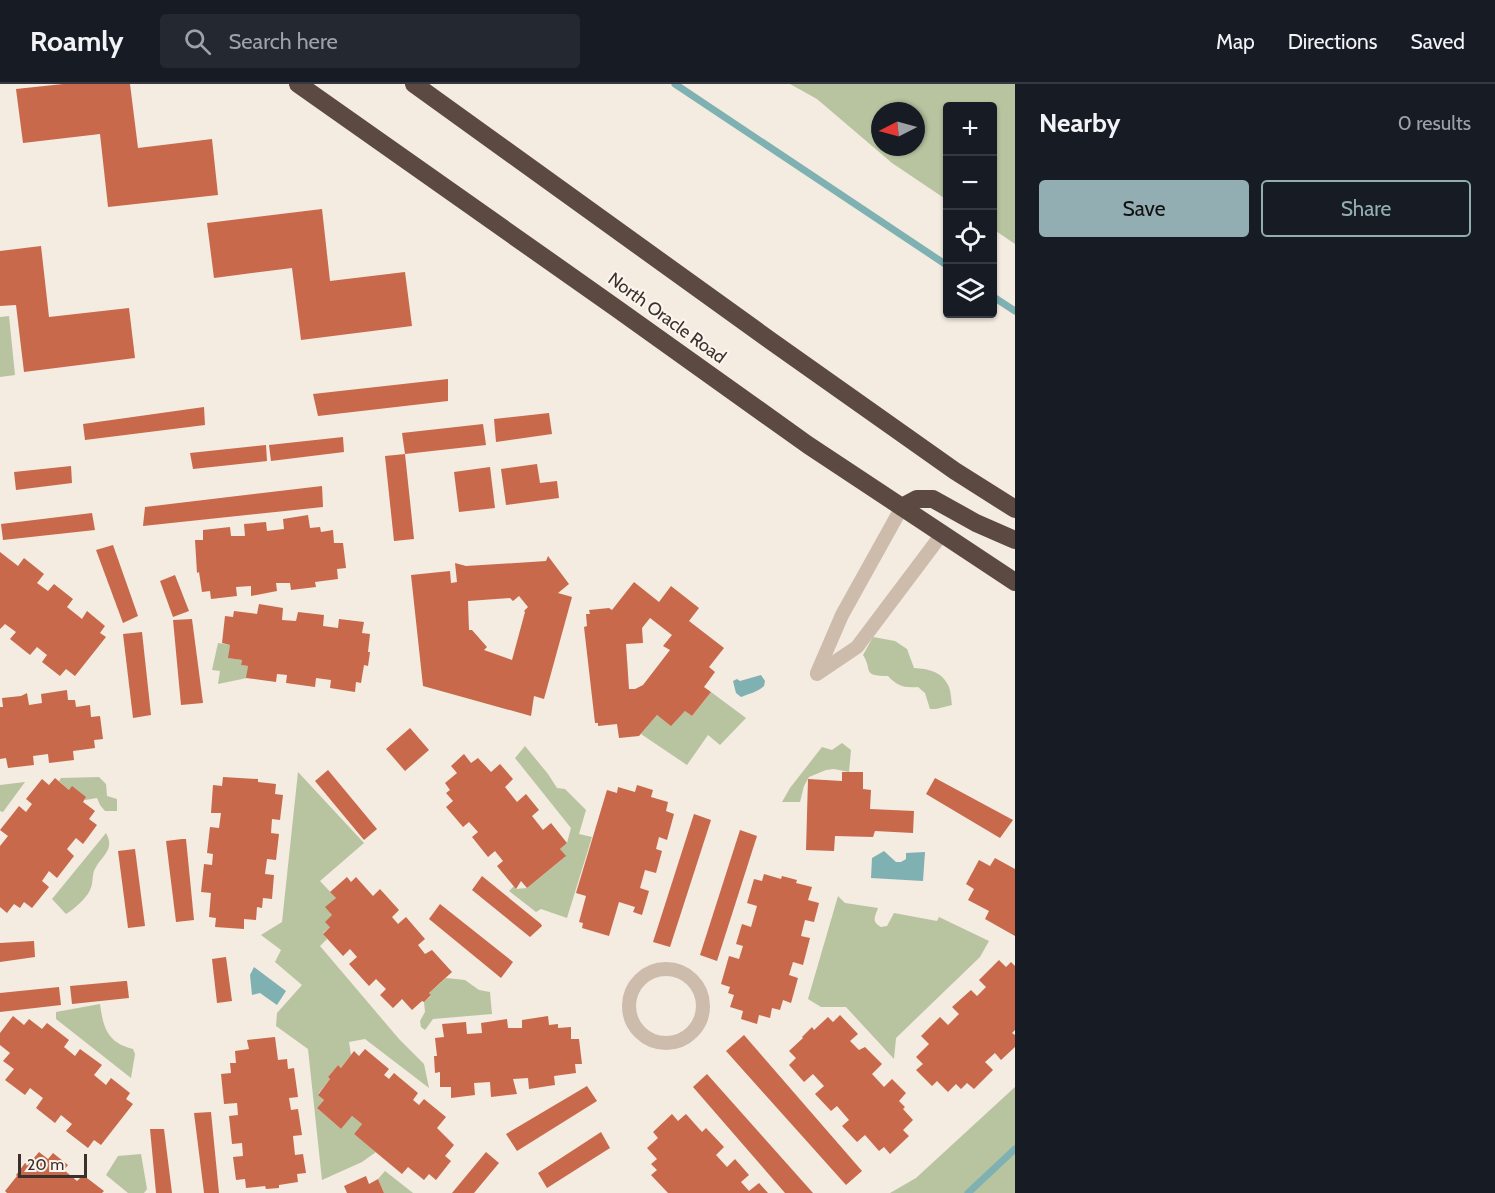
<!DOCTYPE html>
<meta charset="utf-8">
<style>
:root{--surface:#171b24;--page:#242831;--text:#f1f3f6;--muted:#9ea1a6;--line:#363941;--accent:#92aeb2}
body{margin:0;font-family:Cabin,sans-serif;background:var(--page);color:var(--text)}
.controls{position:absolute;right:18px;top:18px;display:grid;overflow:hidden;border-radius:6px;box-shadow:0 2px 4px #0004}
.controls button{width:54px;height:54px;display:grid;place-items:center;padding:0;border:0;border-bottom:2px solid var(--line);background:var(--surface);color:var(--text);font:30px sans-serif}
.compass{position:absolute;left:871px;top:18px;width:54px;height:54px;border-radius:50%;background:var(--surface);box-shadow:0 2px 4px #0004;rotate:264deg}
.scale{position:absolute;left:18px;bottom:15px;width:69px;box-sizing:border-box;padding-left:6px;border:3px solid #3b302b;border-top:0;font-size:16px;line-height:21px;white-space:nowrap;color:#3b302b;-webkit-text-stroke:4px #fbf5ee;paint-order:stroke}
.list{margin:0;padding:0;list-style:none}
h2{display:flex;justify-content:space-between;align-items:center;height:78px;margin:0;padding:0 24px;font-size:26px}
h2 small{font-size:20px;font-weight:400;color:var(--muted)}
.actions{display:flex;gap:12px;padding:18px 24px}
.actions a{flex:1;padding:14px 0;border:2px solid var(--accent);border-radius:6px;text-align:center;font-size:21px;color:var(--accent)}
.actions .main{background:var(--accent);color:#111}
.icon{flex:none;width:33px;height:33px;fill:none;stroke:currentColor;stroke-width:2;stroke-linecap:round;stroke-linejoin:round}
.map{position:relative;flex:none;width:1015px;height:1109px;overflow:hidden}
header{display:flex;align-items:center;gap:36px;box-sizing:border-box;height:84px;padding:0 30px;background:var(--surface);border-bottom:2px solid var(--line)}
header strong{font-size:28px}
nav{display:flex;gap:33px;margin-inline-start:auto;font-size:21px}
.search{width:420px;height:54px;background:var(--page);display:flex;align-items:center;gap:15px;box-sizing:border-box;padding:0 21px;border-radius:6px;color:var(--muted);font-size:22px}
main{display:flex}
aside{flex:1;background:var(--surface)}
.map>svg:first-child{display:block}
</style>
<header>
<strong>Roamly</strong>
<div class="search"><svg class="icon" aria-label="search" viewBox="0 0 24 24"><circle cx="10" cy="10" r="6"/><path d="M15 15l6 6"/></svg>Search here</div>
<nav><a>Map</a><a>Directions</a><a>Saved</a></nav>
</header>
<main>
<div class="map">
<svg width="1015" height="1109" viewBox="0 0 1015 1109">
<rect width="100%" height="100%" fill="#f4ebe1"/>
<g fill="#b8c4a0" fill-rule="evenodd">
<path d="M790 0H1015V160L993 145 992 22H948L947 116 892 79 817 15ZM880 27H916V63H880Z"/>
<path d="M9 232 15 291 0 293V233Z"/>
<path d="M873 553 895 557 907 565 914 584C928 585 941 587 948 601 951 606 951 615 952 621L936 625H930L925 609 918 603C904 604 897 602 888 592 861 592 873 586 863 571Z"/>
<path d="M218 559 230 561 229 574 242 576 241 581 248 582 247 594 218 600 220 587 212 586Z"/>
<path d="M711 608 746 634 720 661 708 651 687 681 641 650 657 631 671 641 685 627 692 632Z"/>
<path d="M842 659 851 666 849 688 834 685 826 686 809 693 804 702 800 718H782L790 704 822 663 832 666Z"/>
<path d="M525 662 548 690 557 704 565 705 586 726 579 750 592 753 567 834 541 825 536 828 509 807 514 802 516 805 527 804 565 773 560 765 567 759 571 744 515 674Z"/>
<path d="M298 688 364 759 320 797 336 814 326 823 332 831 330 843 323 849 327 855 320 862 399 955 424 980 429 1004 365 955 349 958 351 971 341 984 338 981 328 993 330 995 318 1010 324 1016 317 1024 341 1045 352 1032 362 1040 354 1050 376 1068 362 1078 322 1096 308 965 276 942 277 929 302 901 275 878 281 866 261 851 282 838Z"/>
<path d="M99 693 106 700 107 712 117 715V727H105L100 721 97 714 85 716V714L69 706 59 697 61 694Z"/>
<path d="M25 698 3 728 0 727V701Z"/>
<path d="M106 749C115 765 103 771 96 783 91 790 94 799 90 806 86 815 74 825 66 830L52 815Z"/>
<path d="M838 812 845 819 878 824C875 833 871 837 881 843L887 842 894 829 937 837 939 833 989 857 980 873 896 954 894 975 846 923H821L808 915Z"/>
<path d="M446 894 465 896 479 906 490 908 492 930 433 935 425 946 421 943 420 937 425 928 424 918 431 912 429 909Z"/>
<path d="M100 920C103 944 108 959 133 965L135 970 131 994 56 935V928Z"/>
<path d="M1015 1003V1109H890L916 1094Z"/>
<path d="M141 1070 147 1105 144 1109H128L106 1091 118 1072Z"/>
<path d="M385 1087 413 1109H384L378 1095Z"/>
</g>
<g fill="#7fb0b2">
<path d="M761 591 765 597 764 602C758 608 748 610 741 613L736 609 733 597 737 595 740 597Z"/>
<path d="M884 767 896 778H901L906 775V769L925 768 923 797 871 794 872 774Z"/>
<path d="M254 883 286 907 277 921 260 909 252 911 250 891Z"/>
</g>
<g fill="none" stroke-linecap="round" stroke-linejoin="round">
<g stroke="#7fb0b2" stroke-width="7">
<path d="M675 0 948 182"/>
<path d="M992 212 1015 227"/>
<path d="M968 1109 1015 1065"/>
</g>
</g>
<g fill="#c8694b" fill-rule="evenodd">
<path d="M63 0H130L138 64 212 55 218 111 108 123 100 50 23 59 16 5Z"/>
<path d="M322 125 330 197 405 188 412 242 301 256 292 184 214 194 207 139Z"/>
<path d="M41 162 49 233 129 224 135 274 24 288 16 221 0 222V167Z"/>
<path d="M448 295V317L318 332 313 310Z"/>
<path d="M204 323 205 341 85 356 83 340Z"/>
<path d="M549 329 552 350 496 358 494 335Z"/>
<path d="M483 340 486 361 405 370 402 349Z"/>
<path d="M343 353 344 368 271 377 269 361Z"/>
<path d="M266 361 267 377 193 385 190 369Z"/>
<path d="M405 370 414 455 394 457 385 372Z"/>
<path d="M537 380 540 399 557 397 559 414 506 421 501 385Z"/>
<path d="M71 382 72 399 16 406 14 388Z"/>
<path d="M490 383 495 424 459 428 454 388Z"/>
<path d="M322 402 323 423 143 442 145 423Z"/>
<path d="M92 429 95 446 3 456 1 440Z"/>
<path d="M308 431 310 444 320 443 321 448 333 446 334 459H343L346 484 337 485 338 495 315 498 316 503 291 506 290 499H276L277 507 251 512V502L236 503 237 512 211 515 210 507 202 508 199 488 197 489 195 456H203V446L230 443 231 452H245L244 440 266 438 267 447 284 445 283 435Z"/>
<path d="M113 461 138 532 123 539 96 466Z"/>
<path d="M0 468 18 482 24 474 44 490 37 499 48 507 54 500 73 515 67 523 82 535 87 527 105 542 100 549 106 553 75 592 66 585 60 592 42 578 47 571 37 563 30 571 10 555 16 548 5 540 0 545Z"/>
<path d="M548 472 569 500 558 509 572 513 544 615 534 612 531 632 423 602 411 491 450 487 451 499 457 498 455 479 466 482 546 477ZM519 512 528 523 524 527 525 528 512 576 484 566 487 563 472 546H469L468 517 510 514 513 517Z"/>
<path d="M175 491 189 527 173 533 160 497Z"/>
<path d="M634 498 659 518 671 502 699 524 689 537 724 564 709 583 715 588 704 603 711 608 692 632 685 627 671 642 657 631 639 652 619 654 617 640 598 642V639H595L584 543 587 542 586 530H590L589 526 609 524 612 526ZM650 534 672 551 663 562 670 566 643 601 635 605H629L626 560 643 559 642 544Z"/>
<path d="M259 520 283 524 282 536 296 537 298 528 324 531 323 542 338 544 339 535 364 538 362 549 370 550 368 568H370L368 582 364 581 361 599 356 598 355 608 330 604 331 596 316 594 315 603 286 599 287 591 277 590 276 598 246 594 248 582 241 581 242 576 228 574 230 561 222 559 225 532 233 533 234 527 257 530Z"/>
<path d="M192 535 203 619 181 621 173 536Z"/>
<path d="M142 548 151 631 133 634 123 550Z"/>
<path d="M67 606 68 616H75L76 623 90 621 91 633 100 632 103 655 94 656 95 664 73 667 74 676 49 679 48 670 33 672 34 681 8 684 6 674 0 675V623H3L2 614 21 612 27 609 29 621 42 619 41 610Z"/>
<path d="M410 644 429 666 405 687 386 665Z"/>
<path d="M464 670 471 679 478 674 491 688 500 680 513 695 505 703 517 718 526 710 539 726 532 732 543 746 551 739 567 759 560 765 566 772 527 804 521 797 516 805 497 782 503 777 495 767 488 773 472 753 478 748 469 738 463 743 446 723 453 717 446 709 450 706 445 699 457 689 451 682Z"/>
<path d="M328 686 377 745 364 756 315 697Z"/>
<path d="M842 688H863V705L871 706 870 725 914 727 913 749 875 747 873 753 835 752 834 767 806 766 808 695 842 697Z"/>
<path d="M223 693 258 695V698L276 700 275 710 283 711 280 736 272 735 271 749 279 750 276 776 267 775 265 790 274 791 272 815 263 814 262 824 257 823 256 836 244 835V845L215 843 216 834 209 833 211 809 201 808 204 780 212 781 213 770 207 769 210 743 219 744 221 729H211L213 701 222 702Z"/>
<path d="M55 694 69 706 72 702 86 713 83 718 95 727 89 735 97 741 83 760 76 754 67 765 74 772 57 794 49 787 42 797 49 803 32 824 24 818 20 824 14 820 7 829 0 823V762L8 752 0 746 19 722 26 728 32 720 26 715 42 695 49 701Z"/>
<path d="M935 694 1013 736 1000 754 926 710Z"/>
<path d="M637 701 653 706 651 713 668 718 666 727 674 730 667 756 659 753 656 765 662 767 656 789 645 786 640 804 649 807 642 831 633 828 635 823 619 818 609 852 582 844 583 839 579 838 586 812 576 809 607 706 617 709 618 703 635 708Z"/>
<path d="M694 730 711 736 670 863 653 858Z"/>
<path d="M740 746 757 752 717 877 700 871Z"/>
<path d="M182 755H186L194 836 176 838 166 757Z"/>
<path d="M135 765 145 842 128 844 118 767Z"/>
<path d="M995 774 1015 785V852L985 835 989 827 968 816 974 805 966 800 979 776 990 782Z"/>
<path d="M764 790 781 795 782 792 797 796 796 799 812 803 808 816 819 819 814 838 805 836 801 852 810 854 803 881 793 878 789 891 798 894 791 919 783 916 780 926 772 924 770 934 759 931 757 940 741 935 743 927 730 923 734 911 728 909 730 903 721 900 729 872 739 875 743 862 736 860 742 840 751 843 757 822 747 819 754 795 762 797Z"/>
<path d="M482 792 541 840 542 842 530 853 472 806Z"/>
<path d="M347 793 351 798 356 793 373 812 380 805 399 826 392 833 398 840 406 833 425 855 418 861 425 870 432 866 452 888 429 909 431 911 424 918 422 917 412 926 402 915 393 924 380 911 386 905 376 895 369 902 349 880 357 873 350 865 343 872 323 850 330 843 325 838 332 831 325 823 336 814 330 808Z"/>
<path d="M440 820 513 878 501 894 429 835Z"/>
<path d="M34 857 35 873 0 878V859Z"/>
<path d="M226 873 232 917 217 919 212 875Z"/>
<path d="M999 876 1006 883 1011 878 1015 882V946L1012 949 1015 951V963L1001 976 995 969 985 978 993 986 974 1005 967 999 961 1005 956 1000 948 1008 937 997 932 1002 916 986 923 980 916 973 929 960 921 952 940 933 948 941 959 930 952 923 971 906 977 912 986 903 979 896Z"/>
<path d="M125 897H127L129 914 72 920 70 902Z"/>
<path d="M59 903 61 921 0 928V909Z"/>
<path d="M840 931 858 950 850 957 859 966 865 963 882 980 872 990 884 1003 892 995 906 1009 899 1017 905 1023 903 1025 913 1036 903 1046 909 1052 890 1070 884 1063 879 1067 865 1051 857 1058 842 1042 849 1036 837 1022 831 1027 815 1010 824 1002 813 990 804 998 789 981 796 974 789 967 803 954 802 953 812 943 814 946 828 933 833 938Z"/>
<path d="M13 932 24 941 29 935 42 945 47 939 69 956 64 963 75 972 80 965 102 981 94 991 106 1001 111 994 130 1009 126 1015 133 1020 101 1061 94 1056 88 1064 66 1047 72 1040 61 1031 55 1039 36 1024 43 1014 30 1004 25 1011 5 996 14 985 3 977 10 969 0 961V949Z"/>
<path d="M548 932 549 941 558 940V944L571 943V955H579L582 980H575L576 989 554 992 555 1001 529 1005 528 994 513 995 517 1010 491 1013 490 998 474 999 475 1011 451 1014V1003H440V988L435 989 434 972H437L435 954 444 953 442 940 466 938 467 950 482 949 481 939 507 935 508 944H522V936Z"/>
<path d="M744 951 862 1087 846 1101 726 967Z"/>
<path d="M275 953 278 976 287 975 288 985 294 984 298 1013 289 1014 291 1026 298 1025 302 1051 293 1052 295 1071 303 1070 306 1089 297 1090 298 1098 279 1101V1104L266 1105 265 1102 246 1104 245 1095 236 1096 233 1073 243 1072 242 1059 232 1060 229 1032 238 1031 237 1019 224 1020 221 990 231 989 230 979H236L235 967 249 965 247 956Z"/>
<path d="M365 965 389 985 384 991 389 995 394 989 418 1009 413 1016 419 1021 424 1015 446 1033 437 1044 454 1061 445 1072 451 1077 436 1096 429 1090 424 1096 408 1083 402 1090 354 1050 362 1040 352 1032 341 1045 317 1024 324 1016 318 1011 330 995 328 993 338 981 341 984 354 967 359 972Z"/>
<path d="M707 990 813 1109H785L693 1003Z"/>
<path d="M587 1002 597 1017 517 1067 506 1050Z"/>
<path d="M211 1028 219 1109H204L194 1029Z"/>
<path d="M672 1030 678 1037 686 1030 702 1048 706 1044 724 1063 716 1071 727 1083 735 1075 749 1091 741 1098 749 1107 759 1099 768 1109H668L651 1091 657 1086 651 1080 657 1075 647 1064 658 1054 653 1048Z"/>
<path d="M150 1045H164L172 1109H156Z"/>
<path d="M601 1048 610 1064 547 1104 538 1089Z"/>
<path d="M39 1068 48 1075 53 1069 68 1081 64 1086 77 1097 83 1091 104 1107 102 1109H7L5 1107 17 1092 16 1091 25 1079 28 1081Z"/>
<path d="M486 1068 499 1079 474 1109H452Z"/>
<path d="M366 1092 369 1100 378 1095 384 1109H347L344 1102Z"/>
</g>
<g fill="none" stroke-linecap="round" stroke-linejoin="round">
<g stroke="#cdbbac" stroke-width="14">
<path d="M817 589 842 531 902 423"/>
<path d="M817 590 857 563 942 450"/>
<circle cx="666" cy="922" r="37"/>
</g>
<g stroke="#5c4a42" stroke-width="18">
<path d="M298 0 616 224 808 361 1015 498"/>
<path d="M414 0 771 257 955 387 1015 425"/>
<path d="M902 423 917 415H933L976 439 1015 456"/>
</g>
</g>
<g text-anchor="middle" stroke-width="4.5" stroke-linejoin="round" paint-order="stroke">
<g font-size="18" fill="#3b302b" stroke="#fbf5ee">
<text transform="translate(667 234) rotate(36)" y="6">North Oracle Road</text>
</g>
</g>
</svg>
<div class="controls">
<button>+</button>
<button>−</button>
<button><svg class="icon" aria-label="locate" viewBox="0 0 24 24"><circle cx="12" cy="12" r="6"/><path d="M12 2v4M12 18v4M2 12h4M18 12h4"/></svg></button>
<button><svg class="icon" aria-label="layers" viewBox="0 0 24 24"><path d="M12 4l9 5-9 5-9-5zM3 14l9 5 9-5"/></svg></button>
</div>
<svg class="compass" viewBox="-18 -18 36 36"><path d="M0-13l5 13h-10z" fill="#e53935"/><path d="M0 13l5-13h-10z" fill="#9ea1a6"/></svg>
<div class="scale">20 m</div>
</div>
<aside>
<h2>Nearby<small>0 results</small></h2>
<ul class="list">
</ul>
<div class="actions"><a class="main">Save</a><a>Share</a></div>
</aside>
</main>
